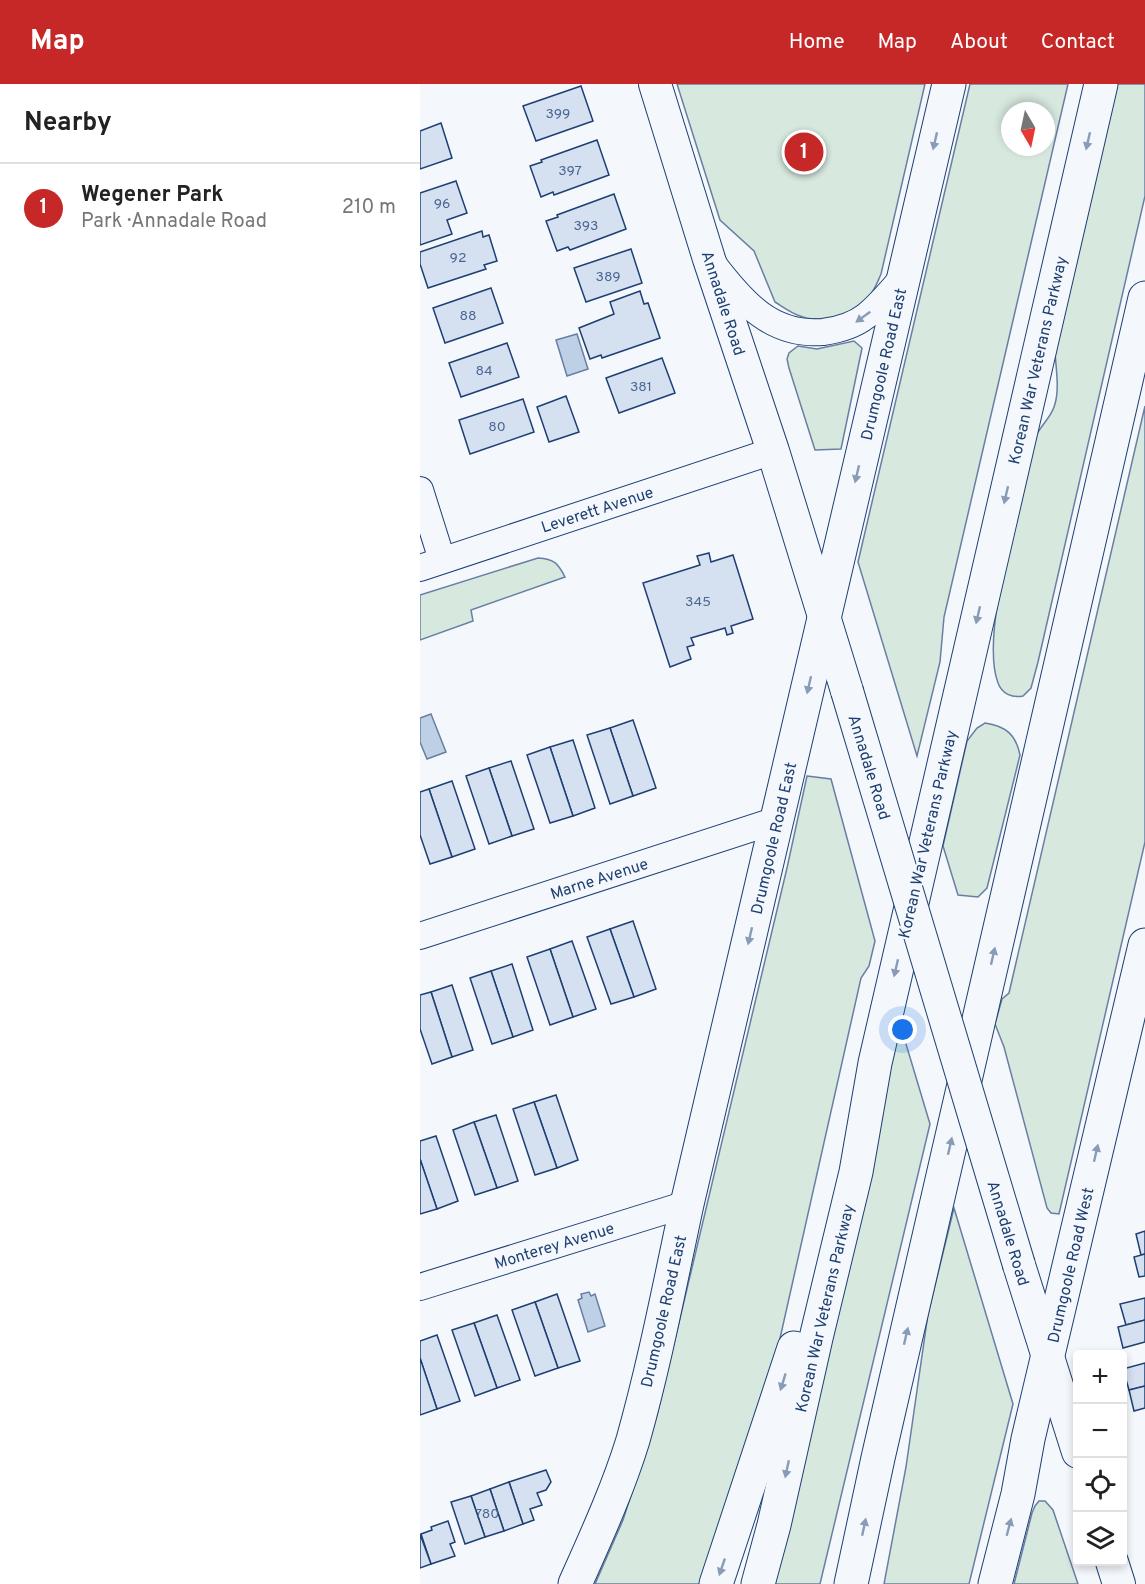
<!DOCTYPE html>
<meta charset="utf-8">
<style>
:root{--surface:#fff;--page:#f6f6f6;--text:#222;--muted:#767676;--line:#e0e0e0;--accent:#c62828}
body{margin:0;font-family:Overpass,sans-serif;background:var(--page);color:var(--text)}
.controls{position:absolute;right:18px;bottom:18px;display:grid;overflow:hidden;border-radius:6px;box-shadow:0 3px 9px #0003}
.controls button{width:54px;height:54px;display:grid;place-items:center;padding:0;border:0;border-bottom:2px solid var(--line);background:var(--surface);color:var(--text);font:30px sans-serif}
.compass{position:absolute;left:581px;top:18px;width:54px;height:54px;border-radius:50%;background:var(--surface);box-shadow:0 3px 9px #0003;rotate:171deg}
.you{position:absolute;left:483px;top:946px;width:21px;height:21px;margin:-15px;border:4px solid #fff;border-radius:50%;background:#1a73e8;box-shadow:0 0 0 9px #1a73e833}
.badge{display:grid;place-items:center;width:39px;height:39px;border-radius:50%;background:var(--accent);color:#fff;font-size:20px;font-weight:700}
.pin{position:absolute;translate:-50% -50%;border:3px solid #fff;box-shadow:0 2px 6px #0006}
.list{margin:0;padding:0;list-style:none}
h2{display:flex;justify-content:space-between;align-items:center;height:78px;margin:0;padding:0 24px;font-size:26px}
h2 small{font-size:20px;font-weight:400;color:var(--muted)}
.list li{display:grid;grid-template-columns:39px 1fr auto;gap:18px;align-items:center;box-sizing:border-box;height:90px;padding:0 24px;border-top:2px solid var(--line)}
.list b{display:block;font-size:22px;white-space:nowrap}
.list p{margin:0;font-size:20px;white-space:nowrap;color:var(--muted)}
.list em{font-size:20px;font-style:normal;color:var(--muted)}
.icon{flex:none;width:33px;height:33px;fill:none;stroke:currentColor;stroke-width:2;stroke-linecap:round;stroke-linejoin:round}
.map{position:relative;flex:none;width:725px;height:1500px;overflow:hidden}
header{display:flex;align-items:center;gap:36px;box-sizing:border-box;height:84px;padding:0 30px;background:var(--accent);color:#fff}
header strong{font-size:28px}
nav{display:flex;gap:33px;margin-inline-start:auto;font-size:21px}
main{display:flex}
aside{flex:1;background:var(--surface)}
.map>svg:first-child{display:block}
</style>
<header>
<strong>Map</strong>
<nav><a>Home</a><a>Map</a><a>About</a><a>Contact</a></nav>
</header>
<main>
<aside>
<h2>Nearby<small></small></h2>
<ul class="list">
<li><span class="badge">1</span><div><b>Wegener Park</b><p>Park · Annadale Road</p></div><em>210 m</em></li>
</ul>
</aside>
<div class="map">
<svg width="725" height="1500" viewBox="0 0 725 1500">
<rect width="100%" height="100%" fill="#f4f7fb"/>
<g fill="#d7e8df" stroke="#687fa3" stroke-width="1.5" fill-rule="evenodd">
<path d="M257 0H505L461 190C457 199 454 208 447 215 432 232 401 240 380 232 371 229 363 223 355 218L334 167 300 136Z"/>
<path d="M550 0H648L524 533 520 578 497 672 438 478ZM590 27H626V63H590Z"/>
<path d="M696 0H725V112L618 578 611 604 603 612C592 614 582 610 578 599 562 557 591 453 602 408 606 391 608 370 615 354 619 343 630 335 634 323 640 307 636 285 635 268Z"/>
<path d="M434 257 442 264 441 269 421 365 395 366 369 284 367 275 369 269 378 262 397 265Z"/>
<path d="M725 322V758L639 1130 631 1129 627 1124 584 963 575 940 582 915 589 909Z"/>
<path d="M118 474C134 475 138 479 145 493L51 526 53 537 0 556V511Z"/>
<path d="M565 639C586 642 596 651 600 671L567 804 558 813 538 811 523 762 547 657 557 644Z"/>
<path d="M387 692 411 695 455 857 449 882 441 894 352 1290 283 1500H175L203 1436 237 1331 367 784Z"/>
<path d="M477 930 510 1040 400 1500H347Z"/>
<path d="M534 1124 593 1320 549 1500H464L486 1383 508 1230Z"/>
<path d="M619 1417H625L633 1426 658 1500H594L612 1429 615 1422Z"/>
</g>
<g fill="#bed0e5" stroke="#687fa3" stroke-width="1.5">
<path d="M157 250 168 285 147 292 136 256Z"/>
<path d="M11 630 26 668 7 675 0 658V634Z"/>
<path d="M169 1208 171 1212 175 1210 185 1242 168 1248 158 1216 162 1214 161 1210Z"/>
</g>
<g fill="#d5e0f0" stroke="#1d3f73" stroke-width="1.5">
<path d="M161 2 173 37 116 57 103 22Z"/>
<path d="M21 39 32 74 0 85V47Z"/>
<path d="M177 56 189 91 134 111 133 108 121 113 110 82 122 78 121 76Z"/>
<path d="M36 97 47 129 27 136 32 150 0 161V109Z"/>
<path d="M194 110 206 145 150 166 148 163 137 167 126 137 138 133 137 131Z"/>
<path d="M62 147 63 153 69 151 77 177 64 181 66 185 8 204 0 180V168Z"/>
<path d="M211 165 222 199 166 218 154 184Z"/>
<path d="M71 204 83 239 25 259 13 224Z"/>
<path d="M220 207 224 220 228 219 240 254 182 274 181 271 170 275 159 244 194 230 190 218Z"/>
<path d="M87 259 99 293 41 313 29 279Z"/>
<path d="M242 274 255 309 199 329 186 294Z"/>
<path d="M146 312 159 348 129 358 117 323Z"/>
<path d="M103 315 114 348 50 370 39 336Z"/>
<path d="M289 469 291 478 313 471 333 535 311 542 313 549 307 551 305 544 271 554 274 561 267 563 271 575 250 583 223 499 280 481 277 472Z"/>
<path d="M213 636 236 704 213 712 190 644Z"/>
<path d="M190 644 213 712 190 720 167 651Z"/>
<path d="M153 656 175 724 153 732 130 663Z"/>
<path d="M130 663 153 732 130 739 107 671Z"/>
<path d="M91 677 114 745 92 752 69 684Z"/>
<path d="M69 684 92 752 69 760 46 692Z"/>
<path d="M32 697 55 765 32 773 9 705Z"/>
<path d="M9 705 32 773 10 780 0 751V708Z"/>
<path d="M213 837 236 905 214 913 190 845Z"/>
<path d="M190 845 214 913 191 920 167 853Z"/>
<path d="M152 857 176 925 153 933 130 865Z"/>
<path d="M130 865 153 933 130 941 107 873Z"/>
<path d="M92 880 113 946 93 953 71 887Z"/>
<path d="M71 887 93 953 72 960 50 894Z"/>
<path d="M32 901 53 966 32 973 11 908Z"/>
<path d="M11 908 32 973 12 980 0 945V911Z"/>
<path d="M136 1011 158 1076 137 1084 114 1018Z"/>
<path d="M114 1018 137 1084 115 1091 93 1025Z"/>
<path d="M76 1031 98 1097 77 1104 54 1038Z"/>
<path d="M54 1038 77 1104 55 1111 33 1046Z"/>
<path d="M16 1052 38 1117 17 1125 0 1075V1057Z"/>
<path d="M0 1075 17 1125 0 1130Z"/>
<path d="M725 1147V1170L721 1171 716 1150Z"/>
<path d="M725 1170V1192L719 1193 714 1173Z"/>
<path d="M137 1210 160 1277 138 1284 115 1218Z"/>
<path d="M725 1214V1236L706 1241 700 1220Z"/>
<path d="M115 1218 138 1284 115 1292 92 1226Z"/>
<path d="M77 1231 100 1296 77 1304 54 1239Z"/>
<path d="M725 1236V1258L703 1264 698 1243Z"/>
<path d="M54 1239 77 1304 55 1312 32 1246Z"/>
<path d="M17 1251 40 1317 17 1325 0 1274V1257Z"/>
<path d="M0 1274 17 1325 0 1331Z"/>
<path d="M725 1279V1302L709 1306 703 1285Z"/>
<path d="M725 1302V1324L714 1327 709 1306Z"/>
<path d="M126 1386 131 1398 126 1406 117 1409 122 1421 110 1425 114 1436 103 1440 89 1398Z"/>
<path d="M89 1398 103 1440 84 1447 70 1405Z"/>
<path d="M70 1405 84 1447 65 1453 51 1412Z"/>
<path d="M51 1412 65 1453 45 1460 31 1418Z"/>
<path d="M28 1437 35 1458 30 1460 35 1472 11 1480 1 1450 12 1446 11 1443Z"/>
<path d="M0 1450 11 1480 0 1484Z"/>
</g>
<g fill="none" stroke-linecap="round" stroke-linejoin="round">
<g stroke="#1d3f73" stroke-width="28">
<g id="minor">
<path d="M294 181C323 219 352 252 403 248 418 246 433 242 446 232 460 221 472 206 484 192"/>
<path d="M0 406 22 476"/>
<path d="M0 484 353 367"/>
<path d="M0 852 357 736"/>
<path d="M0 1203 267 1120"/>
</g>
</g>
<g stroke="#1d3f73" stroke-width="34">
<g id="tertiary">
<path d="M235 0 289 175 353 367 427 607"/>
<path d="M599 1181 658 1368"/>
<path d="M692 1478 699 1500"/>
</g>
</g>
<g stroke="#1d3f73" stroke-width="35">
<g id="secondary">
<path d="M155 1500C176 1453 198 1405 213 1356 235 1278 250 1199 267 1120L529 0"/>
<path d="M575 1500 598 1410 608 1355 725 861"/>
</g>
</g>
<g stroke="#1d3f73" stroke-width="35">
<g id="motorway">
<path d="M296 1500 374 1264"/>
<path d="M338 1500 354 1441 396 1254 436 1088 455 979 681 0"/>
<path d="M431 1500 458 1374 725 214"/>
</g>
</g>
<use href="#minor" stroke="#f4f7fb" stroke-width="26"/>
<use href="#tertiary" stroke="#f4f7fb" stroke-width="32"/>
<use href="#secondary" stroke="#f4f7fb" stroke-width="33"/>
<use href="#motorway" stroke="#f4f7fb" stroke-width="33"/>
<g stroke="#1d3f73" stroke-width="34" stroke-linecap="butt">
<path id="tertiary-bridge" d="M427 607 599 1181"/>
</g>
<use href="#tertiary-bridge" stroke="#f4f7fb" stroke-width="32"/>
</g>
<defs><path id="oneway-solid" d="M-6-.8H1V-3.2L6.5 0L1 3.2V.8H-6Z" transform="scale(1.5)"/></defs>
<g fill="#889bb7">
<use href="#oneway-solid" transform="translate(515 57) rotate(103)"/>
<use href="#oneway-solid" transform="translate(668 57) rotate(103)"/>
<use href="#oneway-solid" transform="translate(443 233) rotate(144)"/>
<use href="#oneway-solid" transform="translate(437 390) rotate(103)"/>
<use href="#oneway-solid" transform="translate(586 411) rotate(103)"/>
<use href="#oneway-solid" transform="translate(558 531) rotate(103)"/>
<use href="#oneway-solid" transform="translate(389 601) rotate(103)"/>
<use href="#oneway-solid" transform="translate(330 852) rotate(103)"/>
<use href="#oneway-solid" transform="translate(573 872) rotate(-77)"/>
<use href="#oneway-solid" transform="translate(476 884) rotate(103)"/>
<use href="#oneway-solid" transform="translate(530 1062) rotate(-77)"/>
<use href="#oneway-solid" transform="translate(676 1069) rotate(-77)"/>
<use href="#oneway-solid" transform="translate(486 1252) rotate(-77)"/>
<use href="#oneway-solid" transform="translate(363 1298) rotate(107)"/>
<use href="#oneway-solid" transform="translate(367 1385) rotate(102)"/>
<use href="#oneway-solid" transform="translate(444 1443) rotate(-78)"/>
<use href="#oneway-solid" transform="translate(589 1443) rotate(-75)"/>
<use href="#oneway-solid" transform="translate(302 1483) rotate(109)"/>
</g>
<g text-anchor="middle" stroke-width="4.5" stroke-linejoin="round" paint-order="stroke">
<g font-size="14" fill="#4b6792">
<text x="138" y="34">399</text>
<text x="150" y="91">397</text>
<text x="22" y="124">96</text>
<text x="166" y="146">393</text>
<text x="38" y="178">92</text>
<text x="188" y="197">389</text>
<text x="48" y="236">88</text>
<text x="64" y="291">84</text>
<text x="221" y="307">381</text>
<text x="77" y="347">80</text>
<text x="278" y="522">345</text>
<text x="67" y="1434">780</text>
</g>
<g font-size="16" fill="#1d3f73" stroke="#f4f7fb">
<text transform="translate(304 219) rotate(72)" y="6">Annadale Road</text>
<text transform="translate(617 276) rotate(-77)" y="6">Korean War Veterans Parkway</text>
<text transform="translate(463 280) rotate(-77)" y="6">Drumgoole Road East</text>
<text transform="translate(177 425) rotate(-18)" y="6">Leverett Avenue</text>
<text transform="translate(450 683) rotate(73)" y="6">Annadale Road</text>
<text transform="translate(507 750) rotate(-77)" y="6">Korean War Veterans Parkway</text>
<text transform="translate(353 754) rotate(-77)" y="6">Drumgoole Road East</text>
<text transform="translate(179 794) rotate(-18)" y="6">Marne Avenue</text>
<text transform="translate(589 1149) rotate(73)" y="6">Annadale Road</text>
<text transform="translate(134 1161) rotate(-17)" y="6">Monterey Avenue</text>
<text transform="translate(650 1181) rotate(-77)" y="6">Drumgoole Road West</text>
<text transform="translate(404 1224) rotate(-77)" y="6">Korean War Veterans Parkway</text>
<text transform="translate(243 1227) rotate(-77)" y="6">Drumgoole Road East</text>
</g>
</g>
</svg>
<div class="controls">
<button>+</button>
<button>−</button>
<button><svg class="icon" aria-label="locate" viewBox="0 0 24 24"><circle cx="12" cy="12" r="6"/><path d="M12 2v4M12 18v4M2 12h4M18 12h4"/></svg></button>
<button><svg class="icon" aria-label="layers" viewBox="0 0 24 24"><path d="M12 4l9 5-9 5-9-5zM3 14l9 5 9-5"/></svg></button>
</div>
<svg class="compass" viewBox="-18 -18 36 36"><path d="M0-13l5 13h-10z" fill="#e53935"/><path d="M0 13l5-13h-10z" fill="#767676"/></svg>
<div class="you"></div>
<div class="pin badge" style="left:384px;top:68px">1</div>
</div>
</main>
